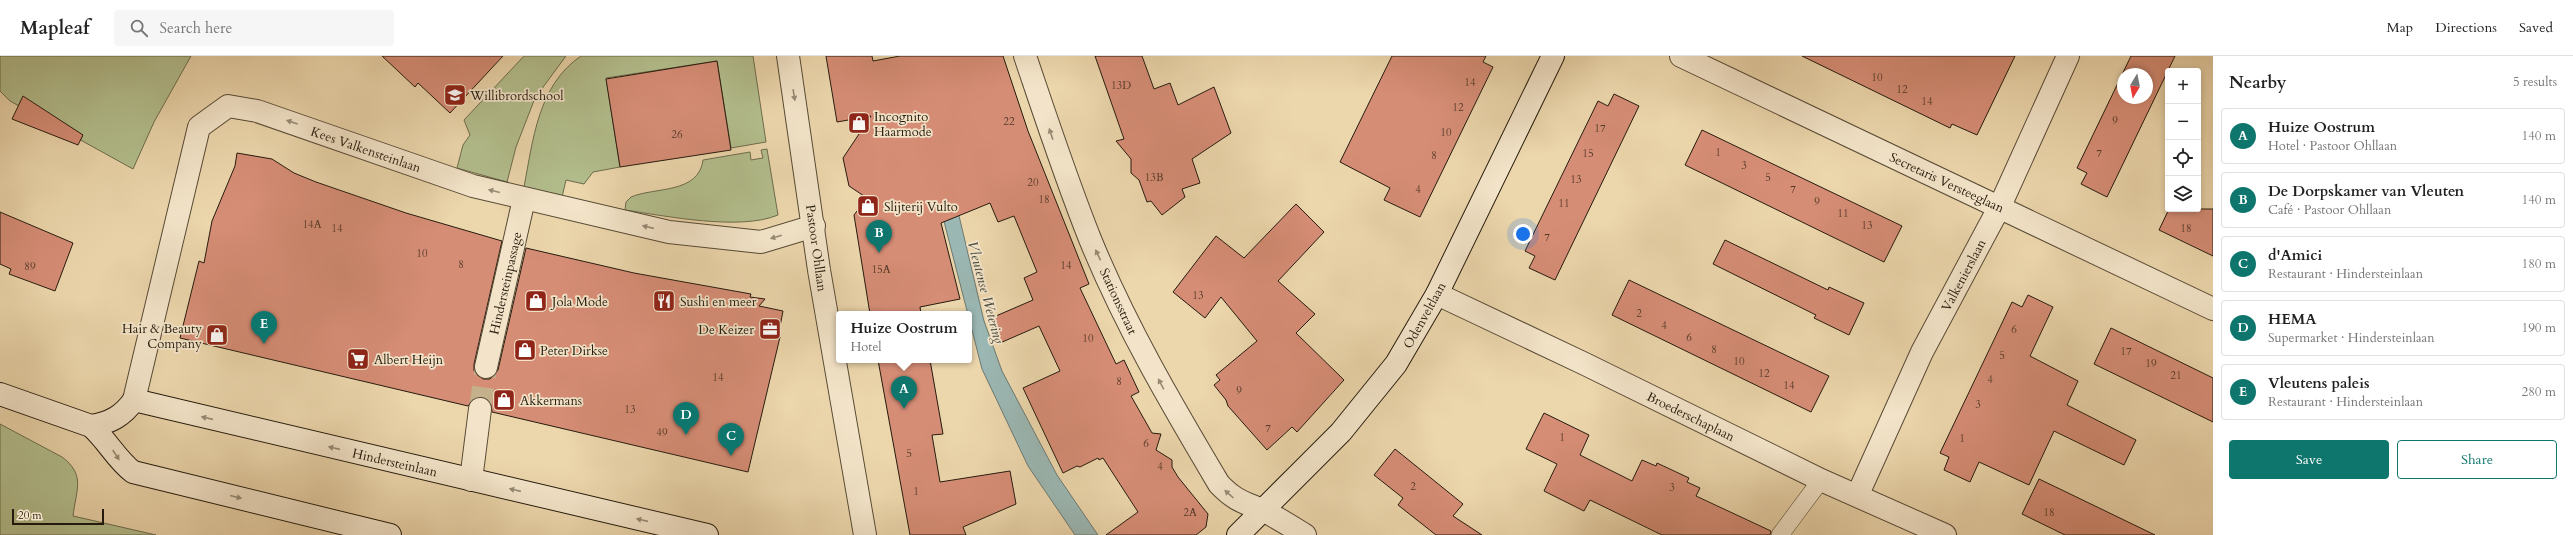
<!DOCTYPE html>
<meta charset="utf-8">
<style>
:root{--surface:#fff;--page:#f6f6f6;--text:#222;--muted:#767676;--line:#e0e0e0;--accent:#0f766e}
body{margin:0;font-family:Cardo,serif;background:var(--page);color:var(--text)}
.controls{position:absolute;right:12px;top:12px;display:grid;overflow:hidden;border-radius:4px;box-shadow:0 2px 6px #0003}
.controls button{width:36px;height:36px;display:grid;place-items:center;padding:0;border:0;border-bottom:1px solid var(--line);background:var(--surface);color:var(--text);font:20px sans-serif}
.compass{position:absolute;left:2117px;top:12px;width:36px;height:36px;border-radius:50%;background:var(--surface);box-shadow:0 2px 6px #0003;rotate:190deg}
.scale{position:absolute;left:12px;bottom:10px;width:92px;box-sizing:border-box;padding-left:4px;border:2px solid #251b0d;border-top:0;font-size:11px;line-height:14px;white-space:nowrap;color:#251b0d;-webkit-text-stroke:3px #f3e4c9;paint-order:stroke}
.you{position:absolute;left:1523px;top:178px;width:14px;height:14px;margin:-10px;border:3px solid #fff;border-radius:50%;background:#1a73e8;box-shadow:0 0 0 6px #1a73e833}
.badge{display:grid;place-items:center;width:26px;height:26px;border-radius:50%;background:var(--accent);color:#fff;font-size:13px;font-weight:700}
.pin{position:absolute;translate:-50% -33px;filter:drop-shadow(0 1px 2px #0008)}
.pin::after{content:'';position:absolute;top:21px;width:14px;height:12px;background:inherit;clip-path:polygon(0 0,100% 0,50% 100%)}
.popup{position:absolute;left:836px;top:255px;width:136px;height:52px;box-sizing:border-box;display:grid;place-content:center;border-radius:4px;background:var(--surface);filter:drop-shadow(0 1px 3px #0005);font-size:13px;white-space:nowrap;color:var(--muted)}
.popup b{font-size:15px;color:var(--text)}
.popup::after{content:'';position:absolute;left:50%;top:100%;margin-left:-8px;border:8px solid transparent;border-top-color:var(--surface)}
.list{margin:0;padding:0;list-style:none}
h2{display:flex;justify-content:space-between;align-items:center;height:52px;margin:0;padding:0 16px;font-size:17px}
h2 small{font-size:13px;font-weight:400;color:var(--muted)}
.list li{display:grid;grid-template-columns:26px 1fr auto;gap:12px;align-items:center;box-sizing:border-box;height:56px;margin:0 8px 8px;padding:0 8px;border:1px solid var(--line);border-radius:4px}
.list b{display:block;font-size:15px;white-space:nowrap}
.list p{margin:0;font-size:13px;white-space:nowrap;color:var(--muted)}
.list em{font-size:13px;font-style:normal;color:var(--muted)}
.actions{display:flex;gap:8px;padding:12px 16px}
.actions a{flex:1;padding:9px 0;border:1px solid var(--accent);border-radius:4px;text-align:center;font-size:14px;color:var(--accent)}
.actions .main{background:var(--accent);color:#fff}
.icon{flex:none;width:22px;height:22px;fill:none;stroke:currentColor;stroke-width:2;stroke-linecap:round;stroke-linejoin:round}
.map{position:relative;flex:none;width:2213px;height:479px;overflow:hidden}
header{display:flex;align-items:center;gap:24px;box-sizing:border-box;height:56px;padding:0 20px;background:var(--surface);border-bottom:1px solid var(--line)}
header strong{font-size:19px}
nav{display:flex;gap:22px;margin-inline-start:auto;font-size:14px}
.search{width:280px;height:36px;background:var(--page);display:flex;align-items:center;gap:10px;box-sizing:border-box;padding:0 14px;border-radius:4px;color:var(--muted);font-size:15px}
main{display:flex}
aside{flex:1;background:var(--surface)}
.map>svg:first-child{display:block}
</style>
<header>
<strong>Mapleaf</strong>
<div class="search"><svg class="icon" aria-label="search" viewBox="0 0 24 24"><circle cx="10" cy="10" r="6"/><path d="M15 15l6 6"/></svg>Search here</div>
<nav><a>Map</a><a>Directions</a><a>Saved</a></nav>
</header>
<main>
<div class="map">
<svg width="2213" height="479" viewBox="0 0 2213 479">
<rect width="100%" height="100%" fill="#ecd6ac"/>
<filter id="stains"><feTurbulence type="fractalNoise" baseFrequency=".005" numOctaves="4"/><feColorMatrix values="0 0 0 0 .2 0 0 0 0 .09 0 0 0 0 .02 0 0 0 .5 -.17"/></filter>
<radialGradient id="worn" r=".72"><stop offset=".6" stop-color="#630" stop-opacity="0"/><stop offset="1" stop-color="#630" stop-opacity=".3"/></radialGradient>
<g fill="#b3be8d" stroke="#6c6c4d">
<path d="M0 0H191L154 66 133 113 10 45 0 35Z"/>
<path d="M524 0H566L535 42 516 91 507 126 457 112 463 89 470 79 464 64Z"/>
<path d="M581 0H753L766 86 731 92 717 5 606 22 620 111 593 116 584 128 566 124 562 141 524 131C533 84 538 29 581 0Z"/>
<path d="M767 93 778 159C740 175 666 160 625 154L626 146 631 141C654 131 699 138 703 104L750 96 751 104 763 102 761 94Z"/>
<path d="M0 368 62 401C86 419 76 434 73 460L156 479H0Z"/>
</g>
<path fill="#9bb7b3" stroke="#6c7971" d="M946 105 984 265 1002 315 1057 419 1098 479H1075L1028 410 982 313 930 111Z"/>
<g fill="#d68d76" stroke="#251b0d" fill-rule="evenodd">
<path d="M382 0H503L450 57 418 27 415 31Z"/>
<path d="M826 0H872L873 5 900 0H1003L1028 75 1089 228 1080 232 1116 308 1124 304 1139 336 1131 340 1152 377 1161 378 1156 394 1172 404V411L1178 421 1208 458 1206 471 1196 479H1106L1138 456 1103 402 1099 404 1098 402 1080 411 1077 410 1063 417 1023 332 1060 315 1039 270 1000 287 989 263 1033 244 1024 222 1037 216 1014 160 998 166 990 147 941 167 960 243 920 251 921 258H870L854 159 867 142 849 130 843 102 871 60 837 66Z"/>
<path d="M1095 0H1142L1154 33 1170 27 1178 49 1214 31 1231 77 1192 103 1200 127 1182 133 1185 141 1162 159 1151 145 1147 146 1139 124 1131 117V103L1116 85 1124 83Z"/>
<path d="M1392 0H1486L1483 6 1493 11 1420 161 1384 144 1390 132 1340 106Z"/>
<path d="M1802 0H2015L1977 79 1952 68 1950 72Z"/>
<path d="M2131 0H2175L2107 141 2081 128 2087 117 2077 112ZM2123 18H2147V42H2123Z"/>
<path d="M717 5 731 94 620 111 606 23Z"/>
<path d="M1614 38 1639 50 1555 224 1529 212 1535 200 1525 195 1598 45 1608 50Z"/>
<path d="M23 40 83 79 78 89 12 63Z"/>
<path d="M1702 74 1902 170 1884 206 1685 109Z"/>
<path d="M237 97 272 103 294 117 316 126 406 157 502 185 474 308V315L483 323H490L498 314 526 192 634 217 751 238 750 241 765 243 759 250 783 255 778 281H780L748 416 492 356 491 348 482 341 475 342 468 350 180 282 199 205 204 207 212 165 235 110Z"/>
<path d="M1296 148 1324 176 1278 225 1315 258 1296 277 1344 324 1297 376 1292 371 1267 394 1228 350 1226 344 1214 329 1220 324 1216 319 1257 285 1221 241 1205 262 1173 236 1216 180 1244 202Z"/>
<path d="M2169 153H2213V200L2159 174Z"/>
<path d="M0 156 73 187 55 235 9 218 11 213 0 208Z"/>
<path d="M1725 184 1828 234 1829 231 1864 247 1849 279 1814 262 1816 259 1713 208Z"/>
<path d="M1629 224 1829 320 1811 356 1612 259Z"/>
<path d="M2028 239 2053 251 2030 300 2078 325 2067 349 2136 384 2124 409 2054 375 2029 429 1979 406 1970 426 1944 414 1949 401 1940 397 2012 246 2022 251Z"/>
<path d="M2111 272 2213 322V366L2094 308Z"/>
<path d="M878 304H930L943 378 932 379 940 426 1010 415 1016 448 963 471 966 479H910Z"/>
<path d="M1544 357 1589 379 1580 399 1632 425 1642 404 1656 410 1657 407 1689 422 1687 426 1700 432 1696 440 1771 475 1770 479H1662L1590 444 1584 455 1544 435 1557 408 1526 393Z"/>
<path d="M1395 393 1463 448 1453 460 1482 479H1436L1398 449 1403 442 1374 419Z"/>
<path d="M2039 423 2064 435 2155 479H2065L2022 458Z"/>
</g>
<g fill="none" stroke-linecap="round" stroke-linejoin="round">
<path stroke="#c4b18c" stroke-width="22" stroke-dasharray="22 11" stroke-linecap="butt" d="M480 353 486 311"/>
<g stroke="#574a35" stroke-width="18">
<path id="lane" d="M1780 479 1821 424"/>
</g>
<g stroke="#574a35" stroke-width="24">
<g id="street">
<path d="M788 0 819 214 865 479"/>
<path d="M1025 0C1046 62 1066 123 1090 183 1125 269 1172 349 1219 428 1235 445 1244 446 1264 455 1278 462 1292 471 1305 479"/>
<path d="M1681 0 2213 253"/>
<path d="M1437 238 1585 308 1821 424 1945 479"/>
<path d="M486 311 524 143"/>
<path d="M134 344 199 71 228 50 257 55 473 130 669 176 761 186 814 170"/>
<path d="M471 424 480 353"/>
<path d="M1858 438 1922 296 2000 150 2068 0"/>
</g>
</g>
<g stroke="#251b0d" stroke-width="24">
<g id="secondary">
<path d="M0 338 91 370C107 384 116 403 133 416L390 479"/>
<path d="M91 370C110 367 123 360 134 344L707 479"/>
<path d="M1238 479 1341 376 1396 308 1437 238 1553 0"/>
</g>
</g>
<use href="#lane" stroke="#f3e4c9" stroke-width="17"/>
<use href="#street" stroke="#f3e4c9" stroke-width="22"/>
<use href="#secondary" stroke="#f3e4c9" stroke-width="22"/>
</g>
<defs><path id="oneway-solid" d="M-6-.8H1V-3.2L6.5 0L1 3.2V.8H-6Z"/></defs>
<g fill="#968a74">
<use href="#oneway-solid" transform="translate(794 39) rotate(81)"/>
<use href="#oneway-solid" transform="translate(292 66) rotate(-161)"/>
<use href="#oneway-solid" transform="translate(1051 78) rotate(-108)"/>
<use href="#oneway-solid" transform="translate(494 135) rotate(-166)"/>
<use href="#oneway-solid" transform="translate(648 171) rotate(-167)"/>
<use href="#oneway-solid" transform="translate(776 181) rotate(164)"/>
<use href="#oneway-solid" transform="translate(1098 199) rotate(-115)"/>
<use href="#oneway-solid" transform="translate(1161 328) rotate(-118)"/>
<use href="#oneway-solid" transform="translate(207 362) rotate(-167)"/>
<use href="#oneway-solid" transform="translate(334 392) rotate(-167)"/>
<use href="#oneway-solid" transform="translate(116 399) rotate(57)"/>
<use href="#oneway-solid" transform="translate(515 434) rotate(-167)"/>
<use href="#oneway-solid" transform="translate(1229 438) rotate(-138)"/>
<use href="#oneway-solid" transform="translate(236 441) rotate(14)"/>
<use href="#oneway-solid" transform="translate(642 464) rotate(-167)"/>
</g>
<defs>
<g id="school-square" transform="scale(1.15)"><rect x="-9" y="-9" width="18" height="18" rx="4" fill="#8f2418" stroke="#f3e4c9"/><path d="M0-5L7-2L0 1L-7-2ZM-4 1L0 2.5L4 1V4Q0 6-4 4Z" fill="#fff"/></g>
<g id="shop-square" transform="scale(1.15)"><rect x="-9" y="-9" width="18" height="18" rx="4" fill="#8f2418" stroke="#f3e4c9"/><path d="M-5-2.5h2.3a2.7 3.5 0 0 1 5.4 0H5L5.5 6h-11ZM-1.5-2.5h3a1.5 2.3 0 0 0-3 0Z" fill="#fff"/></g>
<g id="restaurant-square" transform="scale(1.15)"><rect x="-9" y="-9" width="18" height="18" rx="4" fill="#8f2418" stroke="#f3e4c9"/><path d="M-5-6h1v4h1v-4h1v4h1v-4h1v5L-1.5 .5V6h-2V.5L-5-1ZM5-6V6H3V1.5H1.5Q1.5-4 5-6Z" fill="#fff"/></g>
<g id="office-square" transform="scale(1.15)"><rect x="-9" y="-9" width="18" height="18" rx="4" fill="#8f2418" stroke="#f3e4c9"/><path d="M-6-3h4V-5.5h4V-3h4V5H-6ZM-1-4.5V-3h2v-1.5ZM-6 0V1H6V0Z" fill="#fff"/></g>
<g id="supermarket-square" transform="scale(1.15)"><rect x="-9" y="-9" width="18" height="18" rx="4" fill="#8f2418" stroke="#f3e4c9"/><path d="M-6-5.5h2.5l.6 2H6L4.5 2H-2.5L-4.4-4H-6ZM-1.5 3.2a1.3 1.3 0 1 0 .1 0ZM3 3.2a1.3 1.3 0 1 0 .1 0Z" fill="#fff"/></g>
</defs>
<g fill-rule="evenodd">
<use href="#school-square" x="455" y="39"/>
<use href="#shop-square" x="859" y="67"/>
<use href="#shop-square" x="868" y="150"/>
<use href="#shop-square" x="536" y="245"/>
<use href="#restaurant-square" x="664" y="245"/>
<use href="#office-square" x="770" y="273"/>
<use href="#shop-square" x="217" y="279"/>
<use href="#shop-square" x="525" y="294"/>
<use href="#supermarket-square" x="358" y="303"/>
<use href="#shop-square" x="504" y="344"/>
</g>
<g text-anchor="middle" stroke-width="3.5" stroke-linejoin="round" paint-order="stroke">
<g font-size="11" fill="#513827">
<text x="1877" y="25">10</text>
<text x="1470" y="30">14</text>
<text x="1121" y="33">13D</text>
<text x="1902" y="37">12</text>
<text x="1927" y="49">14</text>
<text x="1458" y="55">12</text>
<text x="2115" y="68">9</text>
<text x="1009" y="69">22</text>
<text x="1600" y="76">17</text>
<text x="1446" y="80">10</text>
<text x="677" y="82">26</text>
<text x="1718" y="100">1</text>
<text x="1588" y="101">15</text>
<text x="2099" y="101">7</text>
<text x="1434" y="103">8</text>
<text x="1744" y="113">3</text>
<text x="1154" y="125">13B</text>
<text x="1768" y="125">5</text>
<text x="1576" y="127">13</text>
<text x="1033" y="130">20</text>
<text x="1418" y="137">4</text>
<text x="1793" y="137">7</text>
<text x="1044" y="147">18</text>
<text x="1817" y="149">9</text>
<text x="1564" y="151">11</text>
<text x="1843" y="161">11</text>
<text x="312" y="172">14A</text>
<text x="1867" y="173">13</text>
<text x="337" y="176">14</text>
<text x="2186" y="176">18</text>
<text x="1547" y="185">7</text>
<text x="422" y="201">10</text>
<text x="461" y="212">8</text>
<text x="1066" y="213">14</text>
<text x="30" y="214">89</text>
<text x="881" y="217">15A</text>
<text x="1198" y="243">13</text>
<text x="1639" y="261">2</text>
<text x="1664" y="273">4</text>
<text x="2014" y="277">6</text>
<text x="1689" y="285">6</text>
<text x="1088" y="286">10</text>
<text x="1714" y="297">8</text>
<text x="2126" y="299">17</text>
<text x="2002" y="303">5</text>
<text x="1739" y="309">10</text>
<text x="2151" y="311">19</text>
<text x="1764" y="321">12</text>
<text x="2176" y="323">21</text>
<text x="718" y="325">14</text>
<text x="1990" y="327">4</text>
<text x="1119" y="329">8</text>
<text x="1789" y="333">14</text>
<text x="1239" y="338">9</text>
<text x="1978" y="352">3</text>
<text x="630" y="357">13</text>
<text x="1268" y="376">7</text>
<text x="662" y="380">49</text>
<text x="1562" y="385">1</text>
<text x="1962" y="386">1</text>
<text x="1146" y="391">6</text>
<text x="909" y="401">5</text>
<text x="1160" y="414">4</text>
<text x="1413" y="434">2</text>
<text x="1672" y="435">3</text>
<text x="916" y="439">1</text>
<text x="1190" y="460">2A</text>
<text x="2049" y="460">18</text>
</g>
<g font-size="13" fill="#251b0d" stroke="#f3e4c9" text-anchor="start">
<text x="470" y="44">Willibrordschool</text>
<text x="874" y="65">Incognito<tspan x="874" dy="15">Haarmode</tspan></text>
<text x="884" y="155">Slijterij Vulto</text>
<text x="552" y="250">Jola Mode</text>
<text x="680" y="250">Sushi en meer</text>
<text x="202" y="277" text-anchor="end">Hair &amp; Beauty<tspan x="202" dy="15">Company</tspan></text>
<text x="754" y="278" text-anchor="end">De Keizer</text>
<text x="540" y="299">Peter Dirkse</text>
<text x="374" y="308">Albert Heijn</text>
<text x="520" y="349">Akkermans</text>
</g>
<g font-size="13" fill="#251b0d" stroke="#f3e4c9">
<text transform="translate(366 93) rotate(19)" y="5">Kees Valkensteinlaan</text>
<text transform="translate(1947 126) rotate(25)" y="5">Secretaris Versteeglaan</text>
<text transform="translate(817 192) rotate(82)" y="5">Pastoor Ohllaan</text>
<text transform="translate(1963 219) rotate(-62)" y="5">Valkenierslaan</text>
<text transform="translate(505 227) rotate(-77)" y="5">Hindersteinpassage</text>
<text transform="translate(1119 245) rotate(65)" y="5">Stationsstraat</text>
<text transform="translate(1424 259) rotate(-61)" y="5">Odenveltlaan</text>
<text transform="translate(1691 360) rotate(26)" y="5">Broederschaplaan</text>
<text transform="translate(395 406) rotate(13)" y="5">Hindersteinlaan</text>
</g>
<g font-size="14" font-style="italic" fill="#484a3f" stroke="#f3e4c9">
<text transform="translate(986 236) rotate(75)" y="5">Vleutense Wetering</text>
</g>
</g>
<rect width="100%" height="100%" filter="url(#stains)"/>
<rect width="100%" height="100%" fill="url(#worn)"/>
</svg>
<div class="controls">
<button>+</button>
<button>−</button>
<button><svg class="icon" aria-label="locate" viewBox="0 0 24 24"><circle cx="12" cy="12" r="6"/><path d="M12 2v4M12 18v4M2 12h4M18 12h4"/></svg></button>
<button><svg class="icon" aria-label="layers" viewBox="0 0 24 24"><path d="M12 4l9 5-9 5-9-5zM3 14l9 5 9-5"/></svg></button>
</div>
<svg class="compass" viewBox="-18 -18 36 36"><path d="M0-13l5 13h-10z" fill="#e53935"/><path d="M0 13l5-13h-10z" fill="#767676"/></svg>
<div class="scale">20 m</div>
<div class="you"></div>
<div class="pin badge" style="left:904px;top:353px">A</div>
<div class="popup"><b>Huize Oostrum</b>Hotel</div>
<div class="pin badge" style="left:879px;top:197px">B</div>
<div class="pin badge" style="left:731px;top:400px">C</div>
<div class="pin badge" style="left:686px;top:379px">D</div>
<div class="pin badge" style="left:264px;top:288px">E</div>
</div>
<aside>
<h2>Nearby<small>5 results</small></h2>
<ul class="list">
<li><span class="badge">A</span><div><b>Huize Oostrum</b><p>Hotel · Pastoor Ohllaan</p></div><em>140 m</em></li>
<li><span class="badge">B</span><div><b>De Dorpskamer van Vleuten</b><p>Café · Pastoor Ohllaan</p></div><em>140 m</em></li>
<li><span class="badge">C</span><div><b>d'Amici</b><p>Restaurant · Hindersteinlaan</p></div><em>180 m</em></li>
<li><span class="badge">D</span><div><b>HEMA</b><p>Supermarket · Hindersteinlaan</p></div><em>190 m</em></li>
<li><span class="badge">E</span><div><b>Vleutens paleis</b><p>Restaurant · Hindersteinlaan</p></div><em>280 m</em></li>
</ul>
<div class="actions"><a class="main">Save</a><a>Share</a></div>
</aside>
</main>
